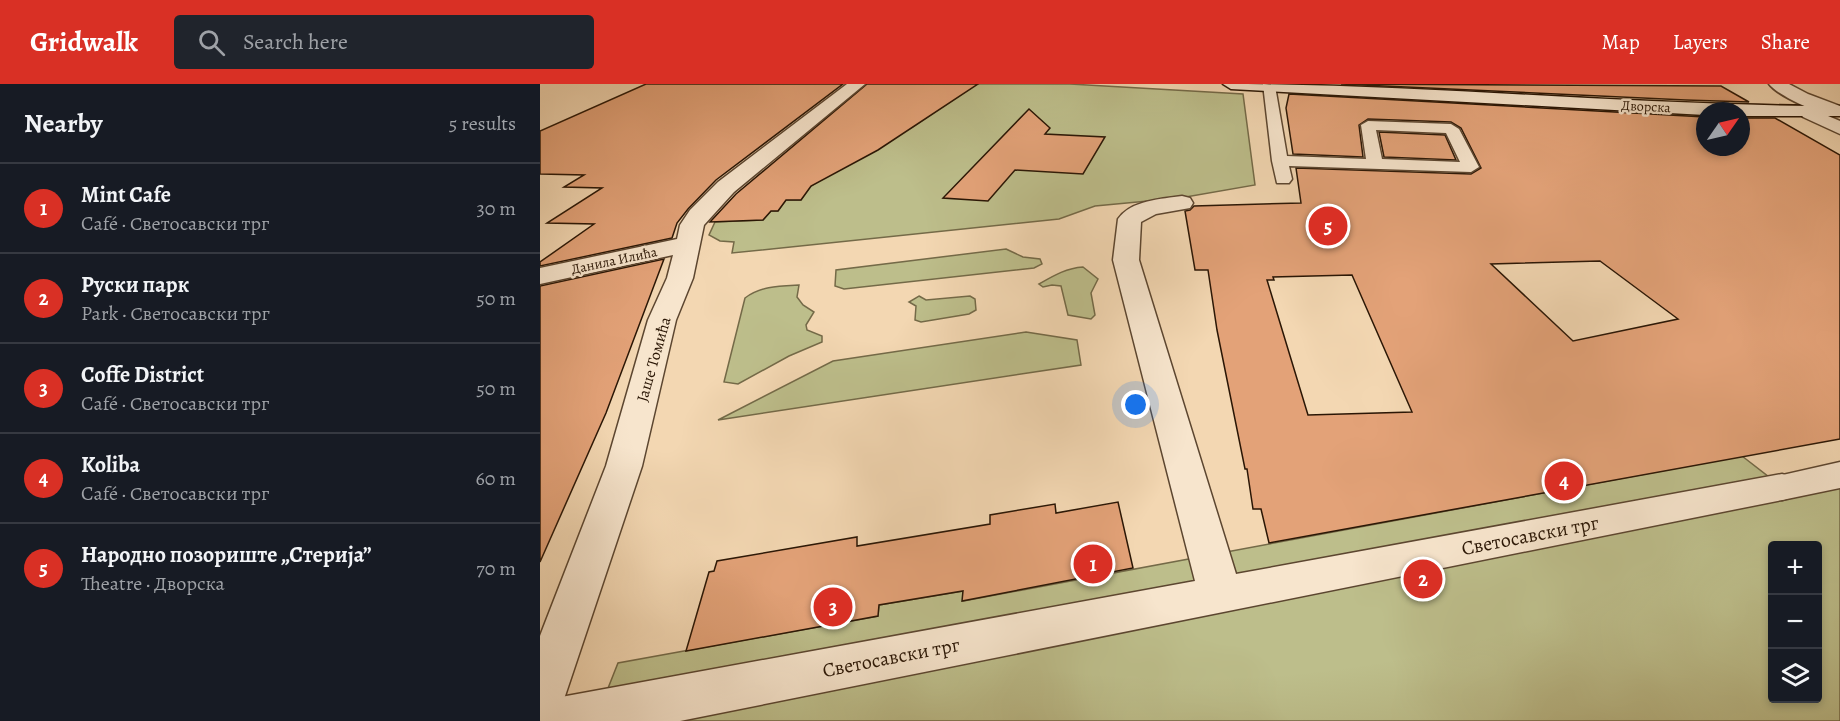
<!DOCTYPE html>
<meta charset="utf-8">
<style>
:root{--surface:#171b24;--page:#20242c;--text:#f1f3f6;--muted:#9ea1a6;--line:#363941;--accent:#d93025}
body{margin:0;font-family:Alegreya,serif;background:var(--page);color:var(--text)}
.controls{position:absolute;right:18px;bottom:18px;display:grid;overflow:hidden;border-radius:6px;box-shadow:0 3px 9px #0003}
.controls button{width:54px;height:54px;display:grid;place-items:center;padding:0;border:0;border-bottom:2px solid var(--line);background:var(--surface);color:var(--text);font:30px sans-serif}
.compass{position:absolute;left:1156px;top:18px;width:54px;height:54px;border-radius:50%;background:var(--surface);box-shadow:0 3px 9px #0003;rotate:56deg}
.you{position:absolute;left:596px;top:321px;width:21px;height:21px;margin:-15px;border:4px solid #fff;border-radius:50%;background:#1a73e8;box-shadow:0 0 0 9px #1a73e833}
.badge{display:grid;place-items:center;width:39px;height:39px;border-radius:50%;background:var(--accent);color:#fff;font-size:20px;font-weight:700}
.pin{position:absolute;translate:-50% -50%;border:3px solid #fff;box-shadow:0 2px 6px #0006}
.list{margin:0;padding:0;list-style:none}
h2{display:flex;justify-content:space-between;align-items:center;height:78px;margin:0;padding:0 24px;font-size:26px}
h2 small{font-size:20px;font-weight:400;color:var(--muted)}
.list li{display:grid;grid-template-columns:39px 1fr auto;gap:18px;align-items:center;box-sizing:border-box;height:90px;padding:0 24px;border-top:2px solid var(--line)}
.list b{display:block;font-size:22px;white-space:nowrap}
.list p{margin:0;font-size:20px;white-space:nowrap;color:var(--muted)}
.list em{font-size:20px;font-style:normal;color:var(--muted)}
.icon{flex:none;width:33px;height:33px;fill:none;stroke:currentColor;stroke-width:2;stroke-linecap:round;stroke-linejoin:round}
.map{position:relative;flex:none;width:1300px;height:637px;overflow:hidden}
header{display:flex;align-items:center;gap:36px;box-sizing:border-box;height:84px;padding:0 30px;background:var(--accent);color:#fff}
header strong{font-size:28px}
nav{display:flex;gap:33px;margin-inline-start:auto;font-size:21px}
.search{width:420px;height:54px;background:var(--page);display:flex;align-items:center;gap:15px;box-sizing:border-box;padding:0 21px;border-radius:6px;color:var(--muted);font-size:22px}
main{display:flex}
aside{flex:1;background:var(--surface)}
.map>svg:first-child{display:block}
</style>
<header>
<strong>Gridwalk</strong>
<div class="search"><svg class="icon" aria-label="search" viewBox="0 0 24 24"><circle cx="10" cy="10" r="6"/><path d="M15 15l6 6"/></svg>Search here</div>
<nav><a>Map</a><a>Layers</a><a>Share</a></nav>
</header>
<main>
<aside>
<h2>Nearby<small>5 results</small></h2>
<ul class="list">
<li><span class="badge">1</span><div><b>Mint Cafe</b><p>Café · Светосавски трг</p></div><em>30 m</em></li>
<li><span class="badge">2</span><div><b>Руски парк</b><p>Park · Светосавски трг</p></div><em>50 m</em></li>
<li><span class="badge">3</span><div><b>Coffe District</b><p>Café · Светосавски трг</p></div><em>50 m</em></li>
<li><span class="badge">4</span><div><b>Koliba</b><p>Café · Светосавски трг</p></div><em>60 m</em></li>
<li><span class="badge">5</span><div><b>Народно позориште „Стерија”</b><p>Theatre · Дворска</p></div><em>70 m</em></li>
</ul>
</aside>
<div class="map">
<svg width="1300" height="637" viewBox="0 0 1300 637">
<rect width="100%" height="100%" fill="#f3d7b2"/>
<filter id="stains"><feTurbulence type="fractalNoise" baseFrequency=".00333" numOctaves="4"/><feColorMatrix values="0 0 0 0 .2 0 0 0 0 .09 0 0 0 0 .02 0 0 0 .5 -.17"/></filter>
<radialGradient id="worn" r=".72"><stop offset=".6" stop-color="#630" stop-opacity="0"/><stop offset="1" stop-color="#630" stop-opacity=".3"/></radialGradient>
<g fill="#bdbe8b" stroke="#746a48" stroke-width="1.5" fill-rule="evenodd">
<path d="M437 0H530L703 10 715 101 640 114 555 122 519 135 192 169 194 158 180 157 169 151 175 138 223 136 231 127H238L246 116H261L271 102 339 59 371 44Z"/>
<path d="M466 165 483 173 500 175 502 180 494 184 304 205 295 202 296 186Z"/>
<path d="M543 183 558 195 551 209 555 231 551 235 528 231 521 202 512 201 503 203 499 200C513 192 526 184 543 183Z"/>
<path d="M259 201 257 213 263 221 274 228 266 241 267 246 282 252V258L249 272 198 300 184 298 205 214C221 202 239 202 259 201Z"/>
<path d="M379 212 386 216 430 212 435 215 436 226 429 230 381 238 375 236 376 222 369 218Z"/>
<path d="M486 248 537 256 541 281 178 336 293 277Z"/>
<path d="M1202 372 1242 403 1300 391V637H55L78 579 338 532 339 521 423 507V517ZM1232 462H1278V614H1232Z"/>
</g>
<g fill="#e3a278" stroke="#2a1605" stroke-width="1.5" fill-rule="evenodd">
<path d="M106 0H303L176 96 148 125 137 139 132 154 0 182V178L54 140 7 139 62 104 24 103 44 91 0 90V47Z"/>
<path d="M327 0H438L338 66 271 102 261 116H246L238 127H231L223 136 170 138 196 110Z"/>
<path d="M801 0 1181 2 1209 18 1146 16Z"/>
<path d="M749 10 1165 33V63H1201V34H1235L1300 71V355L729 459 721 425H713L707 385H705L677 246 668 186H655L645 127 650 126 654 122 761 119 756 84 931 90 941 84 921 44 911 38 828 35 819 41 823 73 753 70 746 24ZM1060 177 1138 235 1033 257 951 180ZM812 191 872 328 768 331 727 196H734L733 193Z"/>
<path d="M489 25 510 44 505 50 565 53 543 90 475 86 448 117 403 114Z"/>
<path d="M839 48 905 51 916 76 844 73Z"/>
<path d="M124 175 66 329 0 478V202Z"/>
<path d="M578 418 593 484 422 517 423 507 339 521 338 532 146 567 169 488 174 487 177 477 317 453V462L450 440V431L515 420 516 429Z"/>
</g>
<g fill="none" stroke-linecap="round" stroke-linejoin="round">
<g stroke="#5c4630" stroke-width="3">
<path id="service" d="M723 0 735 2 747 72 826 75 821 41 828 37 911 40 919 45 939 83 931 88 749 82 752 95 749 99H737L732 77ZM836 46 906 49 920 78 842 75Z"/>
</g>
<g stroke="#5c4630" stroke-width="3">
<g id="pedestrian">
<path d="M1229 0H1249L1268 10 1300 22V31C1285 34 1238 12 1229 0Z"/>
<path d="M642 112 650 114 653 119 650 124 616 130 601 138 599 176 696 490 1242 390 1255 394 1261 403 1255 412 1242 416 140 637H0L3 620 21 613 655 497 573 176 578 135C591 116 622 115 642 112Z"/>
</g>
</g>
<g stroke="#5c4630" stroke-width="3">
<g id="minor">
<path d="M307 0H325L194 108 164 141 153 194 136 236 102 382 24 615 17 631 0 637V552L66 382 108 236 127 194 133 171 0 200V184L137 155 140 141 150 126 178 98Z"/>
<path d="M1269 24 1300 37V50L1263 33 1260 29 1263 25Z"/>
<path d="M1300 378V404L1242 416 1229 412 1223 403 1229 394Z"/>
</g>
</g>
<g stroke="#2a1605" stroke-width="3">
<path id="secondary" d="M683 0C889 0 1094 22 1300 22V32H1201V27H1165V31L691 5Z"/>
</g>
<use href="#service" fill="#f7e5cd" fill-rule="evenodd"/>
<use href="#pedestrian" fill="#f7e5cd" fill-rule="evenodd"/>
<use href="#minor" fill="#f7e5cd" fill-rule="evenodd"/>
<use href="#secondary" fill="#f7e5cd" fill-rule="evenodd"/>
</g>
<g text-anchor="middle" stroke-width="5" stroke-linejoin="round" paint-order="stroke">
<g font-size="14" fill="#2a1605" stroke="#f7e5cd">
<text transform="translate(1106 22) rotate(3)" y="5">Дворска</text>
<text transform="translate(74 176) rotate(-12)" y="5">Данила Илића</text>
</g>
<g font-size="16" fill="#2a1605" stroke="#f7e5cd">
<text transform="translate(113 275) rotate(-74)" y="6">Јаше Томића</text>
</g>
<g font-size="20" fill="#2a1605" stroke="#f7e5cd">
<text transform="translate(990 451) rotate(-11)" y="7">Светосавски трг</text>
<text transform="translate(351 573) rotate(-11)" y="7">Светосавски трг</text>
</g>
</g>
<rect width="100%" height="100%" filter="url(#stains)"/>
<rect width="100%" height="100%" fill="url(#worn)"/>
</svg>
<div class="controls">
<button>+</button>
<button>−</button>
<button><svg class="icon" aria-label="layers" viewBox="0 0 24 24"><path d="M12 4l9 5-9 5-9-5zM3 14l9 5 9-5"/></svg></button>
</div>
<svg class="compass" viewBox="-18 -18 36 36"><path d="M0-13l5 13h-10z" fill="#e53935"/><path d="M0 13l5-13h-10z" fill="#9ea1a6"/></svg>
<div class="you"></div>
<div class="pin badge" style="left:553px;top:480px">1</div>
<div class="pin badge" style="left:883px;top:495px">2</div>
<div class="pin badge" style="left:293px;top:523px">3</div>
<div class="pin badge" style="left:1024px;top:397px">4</div>
<div class="pin badge" style="left:788px;top:142px">5</div>
</div>
</main>
